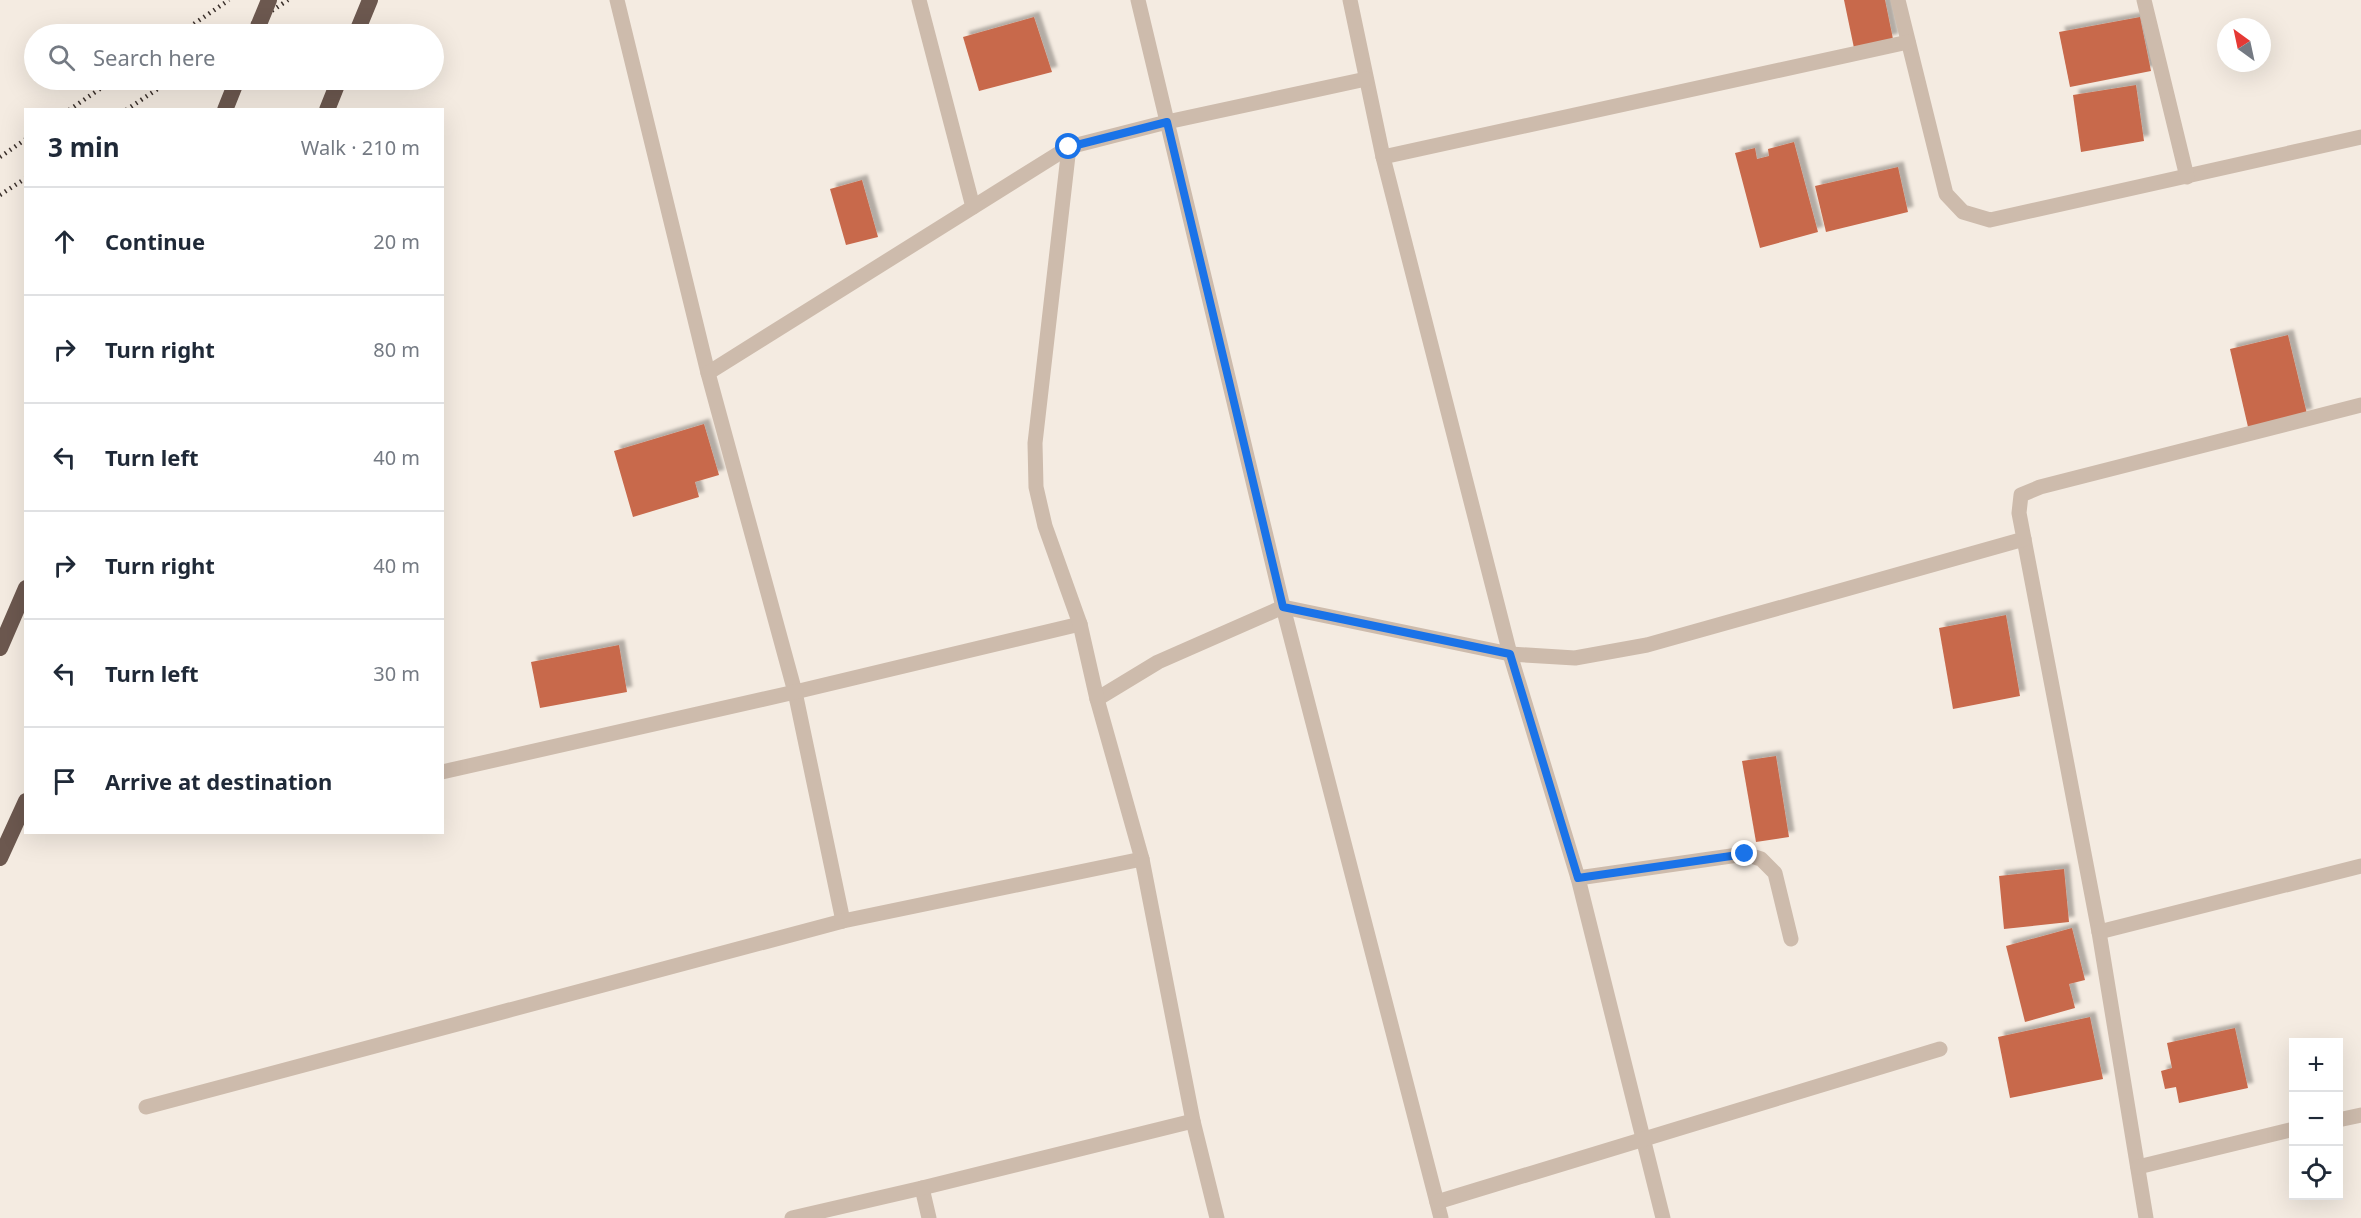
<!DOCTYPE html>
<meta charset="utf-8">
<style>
:root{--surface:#fff;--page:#f6f6f7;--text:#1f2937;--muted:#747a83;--line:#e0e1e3}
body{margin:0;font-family:"Noto Sans",sans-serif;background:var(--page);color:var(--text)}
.controls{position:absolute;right:18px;bottom:18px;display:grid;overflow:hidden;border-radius:0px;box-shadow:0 6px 24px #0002}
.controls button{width:54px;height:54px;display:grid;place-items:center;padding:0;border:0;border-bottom:2px solid var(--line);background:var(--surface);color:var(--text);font:30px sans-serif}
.compass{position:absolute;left:2217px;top:18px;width:54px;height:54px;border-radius:50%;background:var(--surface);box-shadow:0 6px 24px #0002;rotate:327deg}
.stop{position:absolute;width:18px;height:18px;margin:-14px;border:4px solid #1a73e8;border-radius:50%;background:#fff}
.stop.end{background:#1a73e8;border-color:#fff;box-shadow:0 2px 6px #0008}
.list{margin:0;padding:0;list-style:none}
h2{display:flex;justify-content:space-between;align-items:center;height:78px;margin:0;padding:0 24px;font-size:26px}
h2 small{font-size:20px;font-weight:400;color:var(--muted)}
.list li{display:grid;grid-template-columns:39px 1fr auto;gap:18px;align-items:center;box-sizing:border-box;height:108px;padding:0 24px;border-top:2px solid var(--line)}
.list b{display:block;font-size:22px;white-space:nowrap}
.list em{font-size:20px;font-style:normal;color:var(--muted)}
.icon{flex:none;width:33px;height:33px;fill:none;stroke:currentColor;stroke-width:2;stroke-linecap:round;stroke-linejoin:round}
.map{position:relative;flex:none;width:2361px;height:1218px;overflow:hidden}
.search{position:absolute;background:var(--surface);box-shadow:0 6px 24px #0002;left:24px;top:24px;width:420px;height:66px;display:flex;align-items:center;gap:15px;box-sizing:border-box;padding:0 21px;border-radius:33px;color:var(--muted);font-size:22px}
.panel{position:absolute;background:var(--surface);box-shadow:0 6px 24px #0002;left:24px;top:108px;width:420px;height:726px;border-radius:0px}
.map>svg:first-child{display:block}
</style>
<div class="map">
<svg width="2361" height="1218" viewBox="0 0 2361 1218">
<defs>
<filter id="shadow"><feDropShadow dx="5.5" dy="-5.5" stdDeviation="1.5" flood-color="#0004"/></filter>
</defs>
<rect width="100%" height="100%" fill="#f4ebe1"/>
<g fill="#c8694b" filter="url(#shadow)">
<path d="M1844 0H1885L1893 39 1854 48Z"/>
<path d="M1034 17 1052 72 979 91 963 37Z"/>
<path d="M2140 17 2151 71 2070 87 2059 32Z"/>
<path d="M2136 85 2144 141 2081 152 2073 95Z"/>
<path d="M1794 142 1818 232 1760 248 1735 153 1755 148 1757 159 1769 156 1768 149Z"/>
<path d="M1898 167 1908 212 1826 232 1815 186Z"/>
<path d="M862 180 878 237 846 245 830 189Z"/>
<path d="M2288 335 2307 414 2248 427 2230 349Z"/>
<path d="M704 424 719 475 695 482 699 497 633 517 614 451Z"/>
<path d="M2006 615 2020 696 1953 709 1939 628Z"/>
<path d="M619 645 627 692 540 708 531 662Z"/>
<path d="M1776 756 1789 837 1756 842 1742 761Z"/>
<path d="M2064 869 2069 922 2004 929 1999 876Z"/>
<path d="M2072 928 2085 980 2069 984 2075 1008 2025 1022 2006 946Z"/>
<path d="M2090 1017 2103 1079 2010 1098 1998 1037Z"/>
<path d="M2235 1028 2248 1088 2179 1103 2176 1087 2165 1089 2161 1071 2172 1068 2167 1043Z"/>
</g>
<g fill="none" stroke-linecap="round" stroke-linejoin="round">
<g stroke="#cdbbac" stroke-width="15">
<path d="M617 0 708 373 795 692 843 921"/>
<path d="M919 0 973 207"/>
<path d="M1138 0 1283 607 1441 1218"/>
<path d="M1350 0 1383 157 1510 654 1578 878 1745 854 1761 859 1775 873 1791 939"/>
<path d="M1898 0 1946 194 1963 212 1990 220 2361 137"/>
<path d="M2144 0 2187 177"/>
<path d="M1383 157 1908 42"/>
<path d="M708 373 1069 147"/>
<path d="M2024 539 2099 932 2146 1218"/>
<path d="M1097 699 1158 662 1283 607 1510 654 1575 658 1647 645 2024 539 2019 513 2021 495 2040 487 2361 405"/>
<path d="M442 772 795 692 1080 624"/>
<path d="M1578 878 1663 1218"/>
<path d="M2099 932 2361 866"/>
<path d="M146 1107 843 921 1142 859"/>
<path d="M2338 1120 2361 1115"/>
<path d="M2138 1167 2294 1129"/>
<path d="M922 1188 929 1218"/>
<path d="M1437 1202 1940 1049"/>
<path d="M792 1218 922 1188 1193 1121"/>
<path d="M1217 1218 1193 1121 1142 859 1097 699 1080 624 1045 526 1036 487 1035 443 1069 147 1167 122 1366 79"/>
</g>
<g stroke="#6c584f" stroke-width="16">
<path d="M356 34 370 0"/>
<path d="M225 110 237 80"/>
<path d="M327 110 339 80"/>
<path d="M0 648 26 588"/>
<path d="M0 858 26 801"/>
</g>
<g stroke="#3b302b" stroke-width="4.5" stroke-dasharray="1.5 4.5" stroke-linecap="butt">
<path d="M179 34 229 0"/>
<path d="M237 34 288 0"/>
<path d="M69 110 113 80"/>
<path d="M126 110 171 80"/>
<path d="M0 157 26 139"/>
<path d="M0 195 26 178"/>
</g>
<path stroke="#6c584f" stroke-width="16" d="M255 34 269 0"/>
</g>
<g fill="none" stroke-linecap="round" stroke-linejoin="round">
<path stroke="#1a73e8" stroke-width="8" d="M1069 147 1167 122 1283 607 1510 654 1578 878 1745 854"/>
</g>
</svg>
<div class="controls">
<button>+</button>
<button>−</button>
<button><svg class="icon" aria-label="locate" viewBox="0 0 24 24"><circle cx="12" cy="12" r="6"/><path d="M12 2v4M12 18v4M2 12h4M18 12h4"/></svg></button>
</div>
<svg class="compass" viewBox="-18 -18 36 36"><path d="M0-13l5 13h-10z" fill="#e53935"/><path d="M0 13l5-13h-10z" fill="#747a83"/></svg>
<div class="stop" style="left:1069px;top:147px"></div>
<div class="stop end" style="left:1745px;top:854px"></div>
<div class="search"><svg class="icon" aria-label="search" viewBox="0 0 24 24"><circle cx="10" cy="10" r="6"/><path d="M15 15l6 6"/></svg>Search here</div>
<section class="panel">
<h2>3 min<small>Walk · 210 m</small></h2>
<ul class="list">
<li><svg class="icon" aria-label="ahead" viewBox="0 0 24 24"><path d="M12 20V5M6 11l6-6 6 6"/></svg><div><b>Continue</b></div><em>20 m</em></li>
<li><svg class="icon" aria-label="right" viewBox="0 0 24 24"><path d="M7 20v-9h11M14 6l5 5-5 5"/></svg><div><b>Turn right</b></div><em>80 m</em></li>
<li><svg class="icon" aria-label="left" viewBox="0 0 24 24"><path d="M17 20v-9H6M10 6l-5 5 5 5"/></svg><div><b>Turn left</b></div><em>40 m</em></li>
<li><svg class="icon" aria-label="right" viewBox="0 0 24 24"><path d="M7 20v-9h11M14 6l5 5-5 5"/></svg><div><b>Turn right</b></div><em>40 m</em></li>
<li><svg class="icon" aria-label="left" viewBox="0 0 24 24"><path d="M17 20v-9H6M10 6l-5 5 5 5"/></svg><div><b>Turn left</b></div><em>30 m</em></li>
<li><svg class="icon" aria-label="arrive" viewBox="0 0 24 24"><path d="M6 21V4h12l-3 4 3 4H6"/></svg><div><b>Arrive at destination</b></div></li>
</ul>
</section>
</div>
